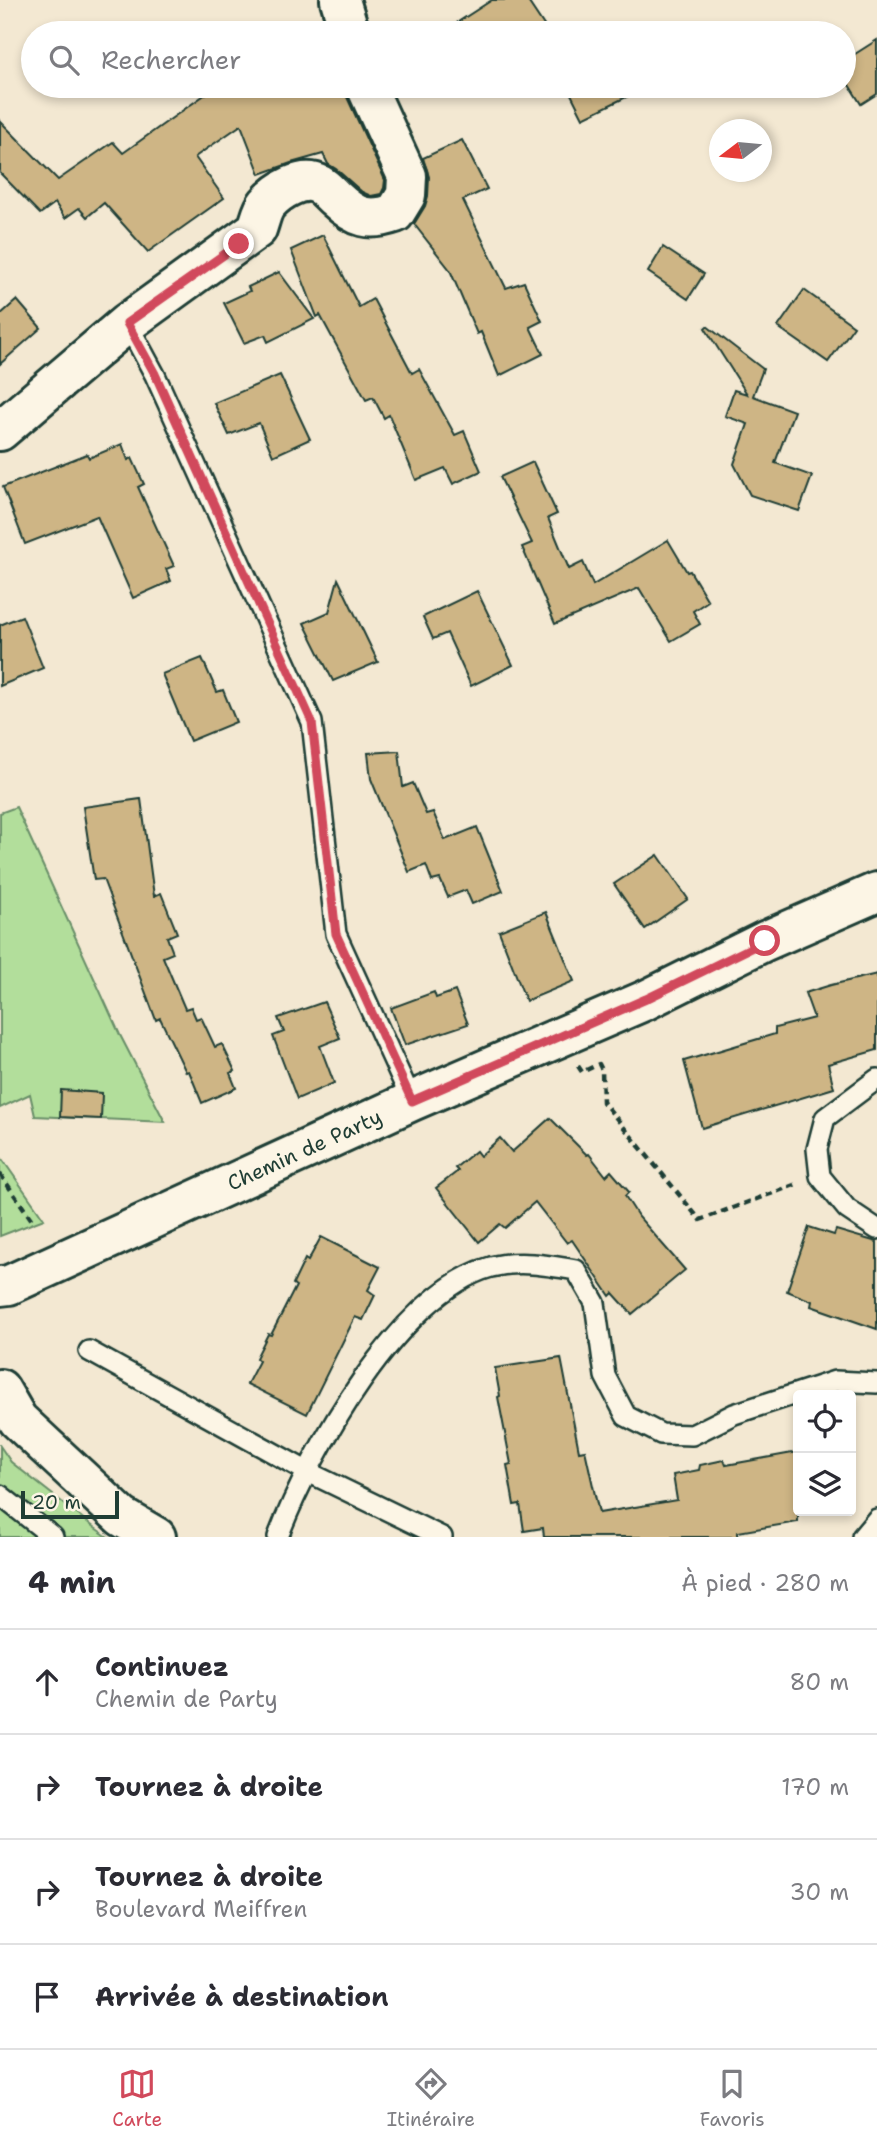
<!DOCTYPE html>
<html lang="fr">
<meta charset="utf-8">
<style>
:root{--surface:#fff;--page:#f7f7f7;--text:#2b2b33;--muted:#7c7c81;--line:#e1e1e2;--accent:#d1495b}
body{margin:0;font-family:"Shantell Sans",sans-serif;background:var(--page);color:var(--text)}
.controls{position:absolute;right:21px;bottom:21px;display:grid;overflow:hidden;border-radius:7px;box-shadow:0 4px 10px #0003}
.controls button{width:63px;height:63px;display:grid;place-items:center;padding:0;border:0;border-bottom:2px solid var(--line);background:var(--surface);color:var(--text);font:35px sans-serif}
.compass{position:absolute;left:709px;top:119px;width:63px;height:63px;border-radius:50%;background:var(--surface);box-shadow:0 4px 10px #0003;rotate:254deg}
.scale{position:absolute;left:21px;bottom:18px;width:98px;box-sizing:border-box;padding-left:7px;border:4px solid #1f3d34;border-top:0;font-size:19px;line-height:24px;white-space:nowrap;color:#1f3d34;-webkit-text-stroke:5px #fcf5e5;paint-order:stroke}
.stop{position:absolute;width:21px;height:21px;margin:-16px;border:5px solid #d1495b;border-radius:50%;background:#fff}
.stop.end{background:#d1495b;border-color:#fff;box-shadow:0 2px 7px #0008}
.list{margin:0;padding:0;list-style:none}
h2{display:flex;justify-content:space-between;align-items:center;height:91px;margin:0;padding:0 28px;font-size:30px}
h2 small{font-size:23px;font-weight:400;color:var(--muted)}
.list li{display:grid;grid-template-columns:46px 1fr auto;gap:21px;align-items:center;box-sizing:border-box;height:105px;padding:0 28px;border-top:2px solid var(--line)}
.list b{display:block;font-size:26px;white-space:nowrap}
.list p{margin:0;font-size:23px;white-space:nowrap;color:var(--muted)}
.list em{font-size:23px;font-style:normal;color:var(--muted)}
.icon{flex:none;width:38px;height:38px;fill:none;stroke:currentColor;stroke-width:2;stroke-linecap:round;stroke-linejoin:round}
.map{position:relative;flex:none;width:877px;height:1537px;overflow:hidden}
.search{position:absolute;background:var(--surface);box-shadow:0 4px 10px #0003;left:21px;right:21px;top:21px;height:77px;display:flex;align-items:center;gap:18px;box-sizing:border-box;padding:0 24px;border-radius:38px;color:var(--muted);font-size:26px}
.sheet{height:511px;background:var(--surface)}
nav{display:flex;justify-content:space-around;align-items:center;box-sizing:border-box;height:98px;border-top:2px solid var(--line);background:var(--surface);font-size:19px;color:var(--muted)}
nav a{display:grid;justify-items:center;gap:4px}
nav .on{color:var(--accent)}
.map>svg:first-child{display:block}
</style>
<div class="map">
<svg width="877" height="1537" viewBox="0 0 877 1537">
<rect width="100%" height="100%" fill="#f3e8d2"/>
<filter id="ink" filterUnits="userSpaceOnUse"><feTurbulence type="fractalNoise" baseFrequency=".0143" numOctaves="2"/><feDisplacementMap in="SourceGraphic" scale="14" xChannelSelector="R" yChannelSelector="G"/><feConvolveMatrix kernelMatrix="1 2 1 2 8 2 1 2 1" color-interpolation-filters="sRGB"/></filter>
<g filter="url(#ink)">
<g fill="#b2de9b" stroke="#688e68" stroke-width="2">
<path d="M16 807 120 1035 165 1122 35 1116 30 1094 0 1108V813Z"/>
<path d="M0 1156 44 1219 0 1236Z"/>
<path d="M0 1446 11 1462 95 1528 108 1537H0Z"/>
</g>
<g fill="#ceb585" stroke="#1f3d34" stroke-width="2">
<path d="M492 0H527L549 33H441Z"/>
<path d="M877 40V94L861 104 844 77V61Z"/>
<path d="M217 86H344L346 95 385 180 384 188 381 194 371 196 362 192 336 169 328 164 323 154 291 163 260 174 241 125 195 157 224 198 148 252 104 203 87 217 79 208 65 218 55 203 40 214 0 173V121L58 180 113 142 123 153Z"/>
<path d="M567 86H649L583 118Z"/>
<path d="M462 140 487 189 463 200 506 288 524 282 542 321 530 327 543 354 499 376 481 332 477 334 450 270 414 224 425 206 428 196 429 177 423 158Z"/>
<path d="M323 235 359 307 373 299 412 373 419 369 455 435 464 431 481 471 453 484 445 468 416 480 389 415 384 418 373 397 366 400 320 315 317 317 291 250Z"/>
<path d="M663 247 704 274 688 299 648 272Z"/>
<path d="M279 272 314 319 268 342 265 335 244 343 224 303 250 291 248 287Z"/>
<path d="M804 290 854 326 828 362 778 327Z"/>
<path d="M17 300 41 328 0 364V315Z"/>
<path d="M707 326 763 369 753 396 794 411 775 463 812 476 799 511 750 495 734 464 748 424 725 416 734 390 747 394 705 328Z"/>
<path d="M280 375 310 439 273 456 259 423 229 435 214 403Z"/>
<path d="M122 444 128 460 132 458 144 484 138 487 174 566 166 569 171 581 133 598 97 516 25 544 3 487 87 454 89 458Z"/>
<path d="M533 462 557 514 548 518 569 569 583 562 593 585 668 540 687 572 690 571 708 601 693 611 700 624 671 641 639 588 555 624 522 547 532 543 500 477Z"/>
<path d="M338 579 378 662 333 681 304 623 329 612Z"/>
<path d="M477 591 513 665 471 686 447 633 433 639 423 617Z"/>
<path d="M22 616 43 668 0 686V625Z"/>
<path d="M202 658 217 692 223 690 236 722 190 741 162 674Z"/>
<path d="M399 751 403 787 413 783 426 814 433 812 445 840 477 827 503 891 472 904 466 890 448 897 440 879 432 881 426 865 409 872 371 779 368 753Z"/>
<path d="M141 799 154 896 161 893 177 933 167 937 173 953 163 957 185 1009 191 1007 196 1019 201 1017 215 1047 222 1044 235 1071 230 1073 236 1088 202 1103 189 1071 186 1072 160 1018 156 1020 103 879 94 880 83 807Z"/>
<path d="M658 855 688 899 645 929 614 884Z"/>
<path d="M546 912 574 981 526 1001 499 931Z"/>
<path d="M877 974V1050L828 1064 834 1088 702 1128 684 1061 775 1034V1028L814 1018 805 993 831 985Z"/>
<path d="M455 991 468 1024 405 1045 391 1008 434 992 436 998Z"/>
<path d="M324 1002 340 1038 320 1046 334 1083 297 1099 273 1036 284 1032 278 1018Z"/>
<path d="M61 1090 102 1093 101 1119 60 1117Z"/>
<path d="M550 1118 587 1155 589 1154 606 1176 611 1171 629 1192 625 1196 638 1216 685 1270 632 1314 613 1293 610 1296 572 1240 567 1243 535 1202 505 1228 500 1224 479 1242 436 1188 458 1171 455 1168 476 1151 480 1156 500 1138 512 1152Z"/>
<path d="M809 1227 834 1235 836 1230 877 1242V1329L811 1306 812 1301 787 1291Z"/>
<path d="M321 1237 380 1267 368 1290 375 1295 363 1320 355 1317 307 1414 247 1384 259 1361 256 1358 268 1334 271 1335 296 1286 293 1284 305 1259 308 1261Z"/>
<path d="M561 1358 579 1451 585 1450 599 1513 677 1500 673 1475 699 1470 700 1465 724 1460 726 1465 798 1452V1522L738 1532V1537H544L543 1528 524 1531 520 1504 514 1505 507 1465 511 1464 498 1397 500 1396 495 1368Z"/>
</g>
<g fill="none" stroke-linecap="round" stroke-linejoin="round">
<g stroke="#1f3d34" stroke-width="24">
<g id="service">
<path d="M127 323 155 375 312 722 336 934 412 1101"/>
<path d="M877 1079 825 1118 817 1149 820 1176 847 1209 877 1229"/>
<path d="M89 1351 308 1472 442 1537"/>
<path d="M0 1495 53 1537"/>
<path d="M278 1537C309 1454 400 1292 491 1267 519 1260 547 1265 576 1270L595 1303 605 1376 626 1416 661 1434 692 1435 734 1414 835 1381 877 1383"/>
<path d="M862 1537 877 1519"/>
</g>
</g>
<g stroke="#1f3d34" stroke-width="44">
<g id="minor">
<path d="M340 0 350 33"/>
<path d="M0 431 127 323 257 229C260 221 262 210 267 204 278 191 303 175 320 185 326 188 331 195 336 199 356 218 369 222 395 213L406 195 407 176 366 86"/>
<path id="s1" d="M0 1286 9 1285 412 1101 646 1000 765 941 877 892"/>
<path d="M0 1389 18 1420 122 1517 156 1537"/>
</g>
</g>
<g stroke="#1f3d34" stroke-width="4.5" stroke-dasharray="7 5" stroke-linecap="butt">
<path d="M578 1066 582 1072 599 1064 602 1070 603 1102 700 1220 797 1184"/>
<path d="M0 1174 34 1223"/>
</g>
<use href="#service" stroke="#fcf5e5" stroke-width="19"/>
<use href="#minor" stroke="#fcf5e5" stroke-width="38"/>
</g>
</g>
<g fill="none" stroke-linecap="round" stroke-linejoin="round" filter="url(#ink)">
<path stroke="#d1495b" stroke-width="9" d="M239 244 127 323 155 374 312 722 336 934 412 1101 646 999 765 941"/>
</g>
<g text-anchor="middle" stroke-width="7" stroke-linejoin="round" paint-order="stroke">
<g font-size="21" fill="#1f3d34" stroke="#fcf5e5">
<text dy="7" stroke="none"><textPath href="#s1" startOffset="334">Chemin de Party</textPath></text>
</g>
</g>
</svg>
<div class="controls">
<button><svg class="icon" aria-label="locate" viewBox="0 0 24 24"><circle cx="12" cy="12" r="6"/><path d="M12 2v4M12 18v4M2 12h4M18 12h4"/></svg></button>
<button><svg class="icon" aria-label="layers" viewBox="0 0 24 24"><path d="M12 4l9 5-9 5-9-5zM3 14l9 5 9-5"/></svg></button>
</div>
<svg class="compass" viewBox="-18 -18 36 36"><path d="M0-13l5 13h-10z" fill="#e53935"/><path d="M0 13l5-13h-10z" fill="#7c7c81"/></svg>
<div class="scale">20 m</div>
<div class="stop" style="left:765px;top:941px"></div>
<div class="stop end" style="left:239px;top:244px"></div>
<div class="search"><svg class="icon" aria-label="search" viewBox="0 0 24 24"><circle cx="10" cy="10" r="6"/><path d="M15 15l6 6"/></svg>Rechercher</div>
</div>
<section class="sheet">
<h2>4 min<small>À pied · 280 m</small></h2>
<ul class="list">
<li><svg class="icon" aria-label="ahead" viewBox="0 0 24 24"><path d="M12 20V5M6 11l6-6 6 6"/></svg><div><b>Continuez</b><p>Chemin de Party</p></div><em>80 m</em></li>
<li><svg class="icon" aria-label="right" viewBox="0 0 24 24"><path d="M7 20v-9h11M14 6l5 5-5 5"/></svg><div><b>Tournez à droite</b></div><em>170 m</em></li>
<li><svg class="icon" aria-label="right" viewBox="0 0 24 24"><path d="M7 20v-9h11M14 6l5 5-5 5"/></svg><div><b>Tournez à droite</b><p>Boulevard Meiffren</p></div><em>30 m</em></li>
<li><svg class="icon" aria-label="arrive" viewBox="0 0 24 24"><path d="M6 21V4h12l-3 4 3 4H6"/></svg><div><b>Arrivée à destination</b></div></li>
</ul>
</section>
<nav>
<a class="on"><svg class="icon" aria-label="map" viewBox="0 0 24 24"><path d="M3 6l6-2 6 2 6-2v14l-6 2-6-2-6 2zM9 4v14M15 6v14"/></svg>Carte</a>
<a><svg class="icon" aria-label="directions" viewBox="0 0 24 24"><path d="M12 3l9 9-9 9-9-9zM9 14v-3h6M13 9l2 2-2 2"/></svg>Itinéraire</a>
<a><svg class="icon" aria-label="saved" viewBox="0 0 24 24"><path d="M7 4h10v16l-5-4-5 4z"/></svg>Favoris</a>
</nav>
